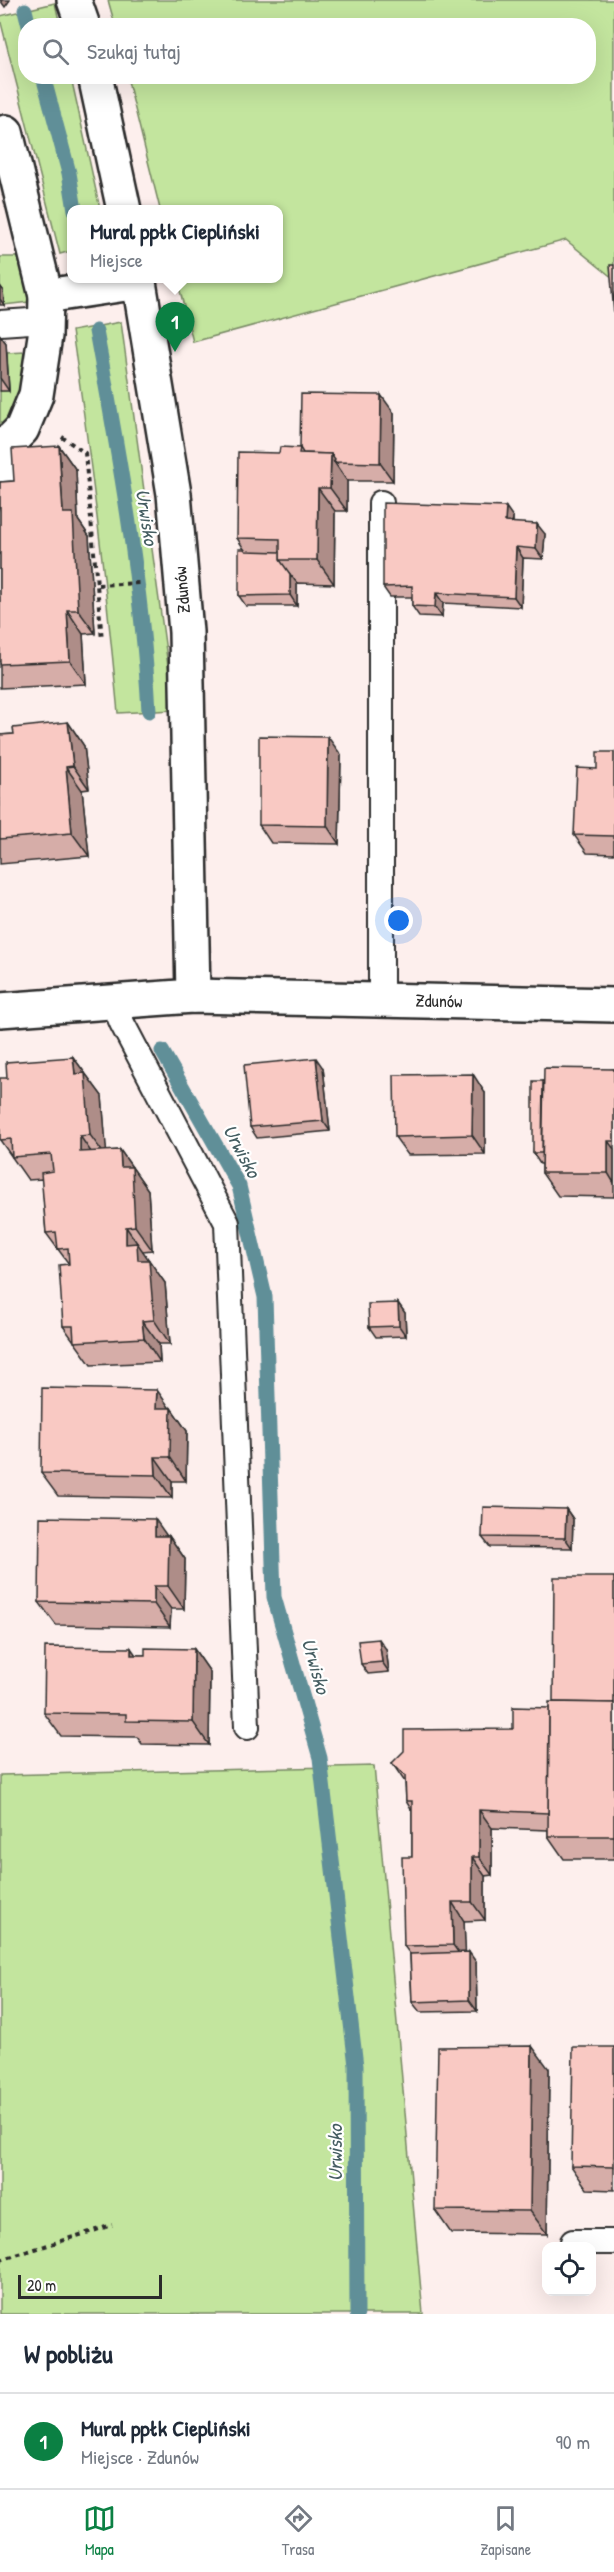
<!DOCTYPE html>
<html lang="pl">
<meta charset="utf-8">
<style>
:root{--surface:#fff;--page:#f2f2f3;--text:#1f2937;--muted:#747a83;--line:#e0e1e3;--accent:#0b8043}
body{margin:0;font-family:"Patrick Hand",sans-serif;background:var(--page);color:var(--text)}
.controls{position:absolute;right:18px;bottom:18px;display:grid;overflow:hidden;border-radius:12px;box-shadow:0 6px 24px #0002}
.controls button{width:54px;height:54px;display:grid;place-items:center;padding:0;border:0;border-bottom:2px solid var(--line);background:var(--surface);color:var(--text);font:30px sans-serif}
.scale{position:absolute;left:18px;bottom:15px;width:144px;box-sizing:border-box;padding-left:6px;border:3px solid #2b2b2b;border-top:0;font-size:16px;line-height:21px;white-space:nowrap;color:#2b2b2b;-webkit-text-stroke:4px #fff;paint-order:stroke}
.you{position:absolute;left:399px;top:921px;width:21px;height:21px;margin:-15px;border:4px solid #fff;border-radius:50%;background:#1a73e8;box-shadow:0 0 0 9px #1a73e833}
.badge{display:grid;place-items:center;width:39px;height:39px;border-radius:50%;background:var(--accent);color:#fff;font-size:20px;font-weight:700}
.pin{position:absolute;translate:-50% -50px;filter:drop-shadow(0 2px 3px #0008)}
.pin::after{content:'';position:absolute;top:32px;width:21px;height:18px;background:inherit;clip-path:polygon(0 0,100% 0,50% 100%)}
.popup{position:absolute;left:67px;top:205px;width:216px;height:78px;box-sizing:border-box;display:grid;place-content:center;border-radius:12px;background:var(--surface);filter:drop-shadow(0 2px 4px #0005);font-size:20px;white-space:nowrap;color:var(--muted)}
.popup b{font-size:22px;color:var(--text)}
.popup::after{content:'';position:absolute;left:50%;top:100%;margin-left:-12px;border:12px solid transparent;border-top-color:var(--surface)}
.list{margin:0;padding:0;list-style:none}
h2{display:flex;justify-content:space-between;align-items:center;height:78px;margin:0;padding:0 24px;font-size:26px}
h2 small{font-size:20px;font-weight:400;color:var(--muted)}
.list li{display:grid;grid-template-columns:39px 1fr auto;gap:18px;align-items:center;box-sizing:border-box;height:96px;padding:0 24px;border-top:2px solid var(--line)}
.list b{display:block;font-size:22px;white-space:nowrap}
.list p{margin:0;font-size:20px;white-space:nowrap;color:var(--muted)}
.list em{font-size:20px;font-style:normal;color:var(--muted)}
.icon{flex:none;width:33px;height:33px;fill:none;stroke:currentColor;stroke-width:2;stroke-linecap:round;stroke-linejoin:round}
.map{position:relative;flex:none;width:614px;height:2314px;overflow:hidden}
.search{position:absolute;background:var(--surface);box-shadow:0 6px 24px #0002;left:18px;right:18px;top:18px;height:66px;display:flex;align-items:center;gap:15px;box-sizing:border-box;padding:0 21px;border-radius:24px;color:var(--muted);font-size:22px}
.sheet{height:174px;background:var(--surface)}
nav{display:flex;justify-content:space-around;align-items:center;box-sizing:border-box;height:84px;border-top:2px solid var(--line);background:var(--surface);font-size:16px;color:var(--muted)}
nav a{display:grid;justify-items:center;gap:3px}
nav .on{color:var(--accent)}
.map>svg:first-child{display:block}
</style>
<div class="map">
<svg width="614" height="2314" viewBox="0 0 614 2314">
<rect width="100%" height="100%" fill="#fdefed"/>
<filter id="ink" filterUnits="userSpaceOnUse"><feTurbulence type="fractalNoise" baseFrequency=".0167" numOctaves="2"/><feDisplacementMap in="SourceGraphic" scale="12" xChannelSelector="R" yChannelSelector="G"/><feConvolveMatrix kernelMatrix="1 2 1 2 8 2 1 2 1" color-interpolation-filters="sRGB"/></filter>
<g filter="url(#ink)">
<g fill="#c3e59e" stroke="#778864" stroke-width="1.5">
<path d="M108 0H614V279L566 240 193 342 177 279 278 278V210L160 209 127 77 588 76V26L115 25Z"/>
<path d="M55 3 60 25 26 26V76L71 77 100 209 72 210 71 251 60 254 0 19V16Z"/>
<path d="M0 257H27L29 302 4 305 3 290H0Z"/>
<path d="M121 322 174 710 118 713C106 585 91 458 72 331Z"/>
<path d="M25 352C28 381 19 405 0 427V391L9 390 7 353Z"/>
<path d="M374 1766 423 2314H0V1775Z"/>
</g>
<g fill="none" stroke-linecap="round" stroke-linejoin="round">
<g stroke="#608f98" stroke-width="15">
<path d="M25 10 29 26"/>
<path d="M43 76 69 173 75 210"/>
<path d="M96 331C119 456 142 583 149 711"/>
<path d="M162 1051 239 1186 265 1297 274 1597 320 1758 356 2066 357 2314"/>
</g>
<g stroke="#2b2b2b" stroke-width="28">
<g id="service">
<path d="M0 323 45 320"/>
<path d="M0 448 6 464 12 505"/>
<path d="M381 503V1000"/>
<path d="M113 1001 122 1023 227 1223 247 1727"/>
<path d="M573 2242H614"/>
</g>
</g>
<g stroke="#2b2b2b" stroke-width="38">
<g id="minor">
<path d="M74 0 83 26"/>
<path d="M95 76 124 210"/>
<path d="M46 296 139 282 174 494 186 632 193 996"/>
<path d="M0 445 11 440 22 429 36 395 45 336 46 296 6 132"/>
<path d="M0 1010 193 996 614 1005"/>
</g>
</g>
<g stroke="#2b2b2b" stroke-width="4" stroke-dasharray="4.5 4.5" stroke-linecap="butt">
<path d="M62 437 85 453 102 640"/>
<path d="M98 585 141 583"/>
<path d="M0 2260 112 2225"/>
</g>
<use href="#service" stroke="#fff" stroke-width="24"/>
<use href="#minor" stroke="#fff" stroke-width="33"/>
</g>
<g fill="#d6ada8" stroke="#2b2b2b" stroke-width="1.5">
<path d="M0 286 3 290 4 305H0Z"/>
<path d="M0 335 6 343 9 391H0Z"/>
<path d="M394 413 393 481H347V511H335L334 584 297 583V606H246L239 596 244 549 237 538 279 453 300 448Z"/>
<path d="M59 446 76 470 78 520 89 536 95 633 83 634 86 684 0 688V482L14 481Z"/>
<path d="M513 517V523L545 534 543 559 523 558 521 607 443 603 442 617 419 616 412 606V597H390L383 587Z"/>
<path d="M68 722 84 746 89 789 82 790 89 856 0 864V735L14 734Z"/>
<path d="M614 752V854L587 853 574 835 597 769Z"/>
<path d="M341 755 339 844 271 843 259 825Z"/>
<path d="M73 1057 102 1096 106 1151 120 1150 148 1190 152 1250 142 1251 165 1283 170 1344H159L160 1362 91 1365 63 1326 69 1264 46 1233 42 1179 28 1180 0 1140 7 1078Z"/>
<path d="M323 1068 330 1131 257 1138 250 1127Z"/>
<path d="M614 1069V1197L558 1196 542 1173V1164H540L533 1153 543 1081Z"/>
<path d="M485 1093V1154L408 1155 395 1137Z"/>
<path d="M398 1303 405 1313 406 1336 376 1337 369 1327Z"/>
<path d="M169 1408H171L187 1431 186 1481H172V1498L58 1496 41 1473Z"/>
<path d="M566 1509 573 1519 572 1548 490 1547 482 1537Z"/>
<path d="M167 1536H169L185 1559 184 1609H171L170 1627 56 1625 39 1602Z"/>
<path d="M614 1577V1859H564L548 1836V1830L492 1828V1875L485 1876V1920L464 1921 465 1952 476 1962 477 2011 420 2012 412 2002 410 1954 404 1946 412 1857V1811L406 1801 405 1782 392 1763 513 1729 549 1708 553 1702Z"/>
<path d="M194 1649 210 1672 209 1745 142 1744 137 1737 61 1736 44 1713 136 1655H145Z"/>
<path d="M386 1649 389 1672 368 1674 361 1664Z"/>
<path d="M614 2047V2190L587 2189 571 2166Z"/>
<path d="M549 2069 547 2234 451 2233 435 2210Z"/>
</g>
<g fill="#ae8d88" stroke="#2b2b2b" stroke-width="1.5">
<path d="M0 0H10L5 7Z"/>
<path d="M0 286 3 290 4 305 0 299Z"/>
<path d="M0 335 6 343 9 391 0 378Z"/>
<path d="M381 395 394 413 393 481 380 463Z"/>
<path d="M59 446 76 470 78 520 89 536 95 633 78 610 63 513Z"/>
<path d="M331 454 337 463 334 462 347 481V511L330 488Z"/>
<path d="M318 488 335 511 334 584 317 560Z"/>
<path d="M506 507 513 517 512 533 505 522Z"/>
<path d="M537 524 545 534 543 559 536 549Z"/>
<path d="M516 547 523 558 521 607 514 597Z"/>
<path d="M290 574 297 583V606L290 595Z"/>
<path d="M436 593 443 603 442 617 435 607Z"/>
<path d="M67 610 83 634 86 684 70 661Z"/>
<path d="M68 722 84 746 89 789 73 766Z"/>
<path d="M328 737 341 755 339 844 327 826Z"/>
<path d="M66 767 82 790 89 856 72 833Z"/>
<path d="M73 1057 102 1096 107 1158 90 1135 75 1074Z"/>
<path d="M316 1058 323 1068 330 1131 323 1121Z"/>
<path d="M473 1074 485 1093V1154L472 1135Z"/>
<path d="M80 1136 96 1159 80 1152Z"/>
<path d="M608 1141 614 1149V1183L608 1173Z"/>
<path d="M120 1150 148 1190 152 1250 135 1226 121 1167Z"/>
<path d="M126 1227 165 1283 170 1344 154 1320 126 1244Z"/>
<path d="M398 1303 405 1313 406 1336 399 1326Z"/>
<path d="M142 1321 159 1344 160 1362 144 1338Z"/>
<path d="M157 1390 171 1410V1408L187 1431 186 1481 170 1457 156 1408Z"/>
<path d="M155 1457 172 1481V1498L156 1475Z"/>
<path d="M566 1509 573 1519 572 1548 565 1538Z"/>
<path d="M155 1519 169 1539V1536L185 1559 184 1609 168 1586 155 1536Z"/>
<path d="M154 1586 171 1609 170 1627 154 1604Z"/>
<path d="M379 1639 386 1649 389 1672 382 1662Z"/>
<path d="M131 1648 147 1671 131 1655Z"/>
<path d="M194 1649 210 1672 209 1745 193 1722Z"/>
<path d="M479 1810 492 1828V1875L479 1857Z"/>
<path d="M472 1857 485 1876V1920L472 1902Z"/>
<path d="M452 1902 464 1921 466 1963 453 1945Z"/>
<path d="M469 1952 476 1962 477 2011 469 2000Z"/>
<path d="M532 2046 549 2069 547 2234 530 2211Z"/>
</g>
<g fill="#f9c9c3" stroke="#2b2b2b" stroke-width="1.5">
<path d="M610 265H614V315Z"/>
<path d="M301 394 381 395 380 463 334 462 335 459 331 454 303 453 300 448Z"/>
<path d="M59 446 63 513H73L78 610H67L70 661 0 664V482L14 481 12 449Z"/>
<path d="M280 447 300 448 299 453 331 454 330 488H318L317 560H280V539L237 538 238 452 279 453Z"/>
<path d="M383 503 506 507 505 522 537 524 536 549 516 547 514 597 436 593 435 607 412 606V586L383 587Z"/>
<path d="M239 549H244L246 551 280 552V560L290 574V595L239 596Z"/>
<path d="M68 722 73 766 66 767 72 833 0 839V735L14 734 13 728Z"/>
<path d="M259 736 328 737 327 826 259 825Z"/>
<path d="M597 752H614V836L574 835 577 768 597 769Z"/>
<path d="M73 1057 75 1074 85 1073 90 1135 80 1136V1152L120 1150 121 1167H132L135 1226 126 1227V1244L137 1243 138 1260H149L154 1320 142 1321 144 1338 74 1342 73 1326H63L59 1265 69 1264 68 1248 58 1249 56 1232 46 1233 41 1173 53 1171 51 1154 12 1157 11 1139 0 1140V1078H7L6 1062Z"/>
<path d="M316 1058 323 1121 250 1127 244 1065Z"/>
<path d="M544 1068 614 1069V1141H608V1173H542Z"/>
<path d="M473 1074 472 1135 395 1137 394 1075Z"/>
<path d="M533 1081H543L542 1153H533Z"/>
<path d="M398 1303 399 1326 369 1327 368 1304Z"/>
<path d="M42 1388 157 1390 156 1408H171L170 1457H155L156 1475 41 1473Z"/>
<path d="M483 1507 566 1509 565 1538 482 1537Z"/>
<path d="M40 1517 155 1519V1536H169L168 1586H154V1604L39 1602Z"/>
<path d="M554 1577H614V1703L553 1702Z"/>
<path d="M379 1639 382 1662 361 1664 358 1641Z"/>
<path d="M45 1647 131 1648V1655H145V1648L194 1649 193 1722 126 1721V1714L44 1713Z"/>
<path d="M549 1702 614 1703V1836H548Z"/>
<path d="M513 1707 549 1708 548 1813 479 1810V1857H472V1902H452L453 1945 404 1946 402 1857H412V1801H406L405 1776 392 1763 404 1751V1730L513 1729Z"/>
<path d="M469 1952V2000L412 2002 410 1954Z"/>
<path d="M532 2046 530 2211 435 2210 438 2047Z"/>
<path d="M573 2047H614V2167L571 2166Z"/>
</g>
</g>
<g text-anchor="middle" stroke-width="4.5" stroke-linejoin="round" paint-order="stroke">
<g font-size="18" fill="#2b2b2b" stroke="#fff">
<text transform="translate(182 590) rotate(-95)" y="6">Zdunów</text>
<text transform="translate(439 1001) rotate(1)" y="6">Zdunów</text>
</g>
<g font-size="20" font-style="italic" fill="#455d61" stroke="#fff">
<text transform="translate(147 517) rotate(81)" y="7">Urwisko</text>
<text transform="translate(242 1151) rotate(62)" y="7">Urwisko</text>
<text transform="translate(316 1666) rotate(74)" y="7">Urwisko</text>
<text transform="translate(335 2153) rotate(-90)" y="7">Urwisko</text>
</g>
</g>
</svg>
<div class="controls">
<button><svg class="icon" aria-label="locate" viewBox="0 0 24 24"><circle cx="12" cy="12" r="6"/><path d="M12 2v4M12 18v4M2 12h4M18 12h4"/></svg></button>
</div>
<div class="scale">20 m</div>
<div class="you"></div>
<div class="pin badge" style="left:175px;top:352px">1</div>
<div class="popup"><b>Mural ppłk Ciepliński</b>Miejsce</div>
<div class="search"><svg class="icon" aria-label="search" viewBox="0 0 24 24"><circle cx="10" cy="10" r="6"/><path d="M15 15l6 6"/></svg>Szukaj tutaj</div>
</div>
<section class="sheet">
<h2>W pobliżu<small></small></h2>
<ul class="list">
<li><span class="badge">1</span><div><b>Mural ppłk Ciepliński</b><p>Miejsce · Zdunów</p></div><em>90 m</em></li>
</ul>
</section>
<nav>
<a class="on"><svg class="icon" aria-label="map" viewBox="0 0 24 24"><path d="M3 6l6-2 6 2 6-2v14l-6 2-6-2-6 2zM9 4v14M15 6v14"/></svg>Mapa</a>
<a><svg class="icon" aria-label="directions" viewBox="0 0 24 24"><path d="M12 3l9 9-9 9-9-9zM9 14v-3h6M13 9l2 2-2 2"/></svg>Trasa</a>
<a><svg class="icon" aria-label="saved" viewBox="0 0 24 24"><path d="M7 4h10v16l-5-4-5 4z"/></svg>Zapisane</a>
</nav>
